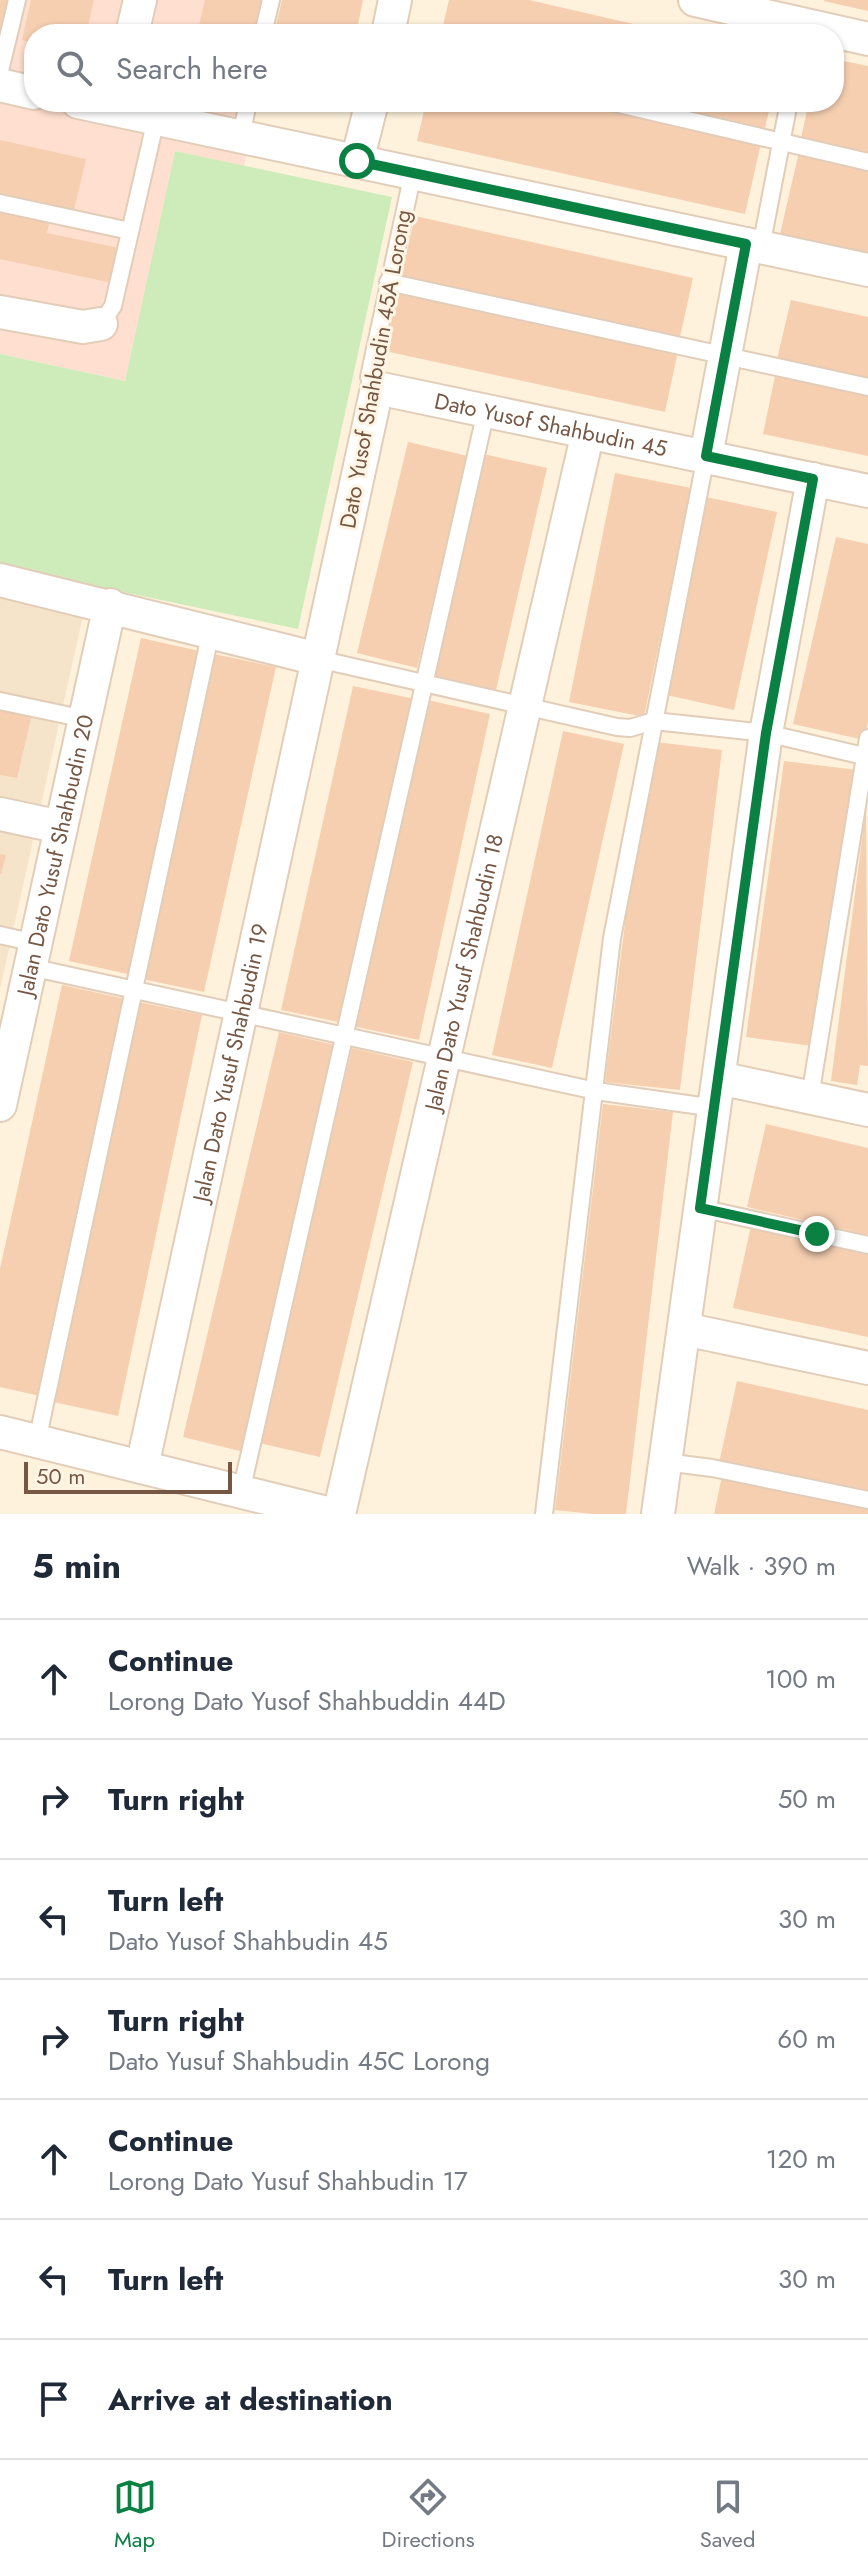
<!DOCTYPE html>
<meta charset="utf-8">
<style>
:root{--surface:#fff;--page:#f2f2f3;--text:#1f2937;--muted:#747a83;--line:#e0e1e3;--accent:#0b8043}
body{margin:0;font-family:Jost,sans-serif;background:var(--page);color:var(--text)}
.scale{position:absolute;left:24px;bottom:20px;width:208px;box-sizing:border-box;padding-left:8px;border:4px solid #755744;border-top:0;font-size:22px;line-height:28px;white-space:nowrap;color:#755744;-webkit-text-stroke:6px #fff5e4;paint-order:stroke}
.stop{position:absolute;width:24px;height:24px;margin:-18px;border:6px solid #0b8043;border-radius:50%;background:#fff}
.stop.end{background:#0b8043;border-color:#fff;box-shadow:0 2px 8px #0008}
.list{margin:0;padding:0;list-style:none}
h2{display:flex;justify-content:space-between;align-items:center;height:104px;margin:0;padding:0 32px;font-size:34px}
h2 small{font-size:26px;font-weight:400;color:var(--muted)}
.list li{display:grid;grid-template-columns:52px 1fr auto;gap:24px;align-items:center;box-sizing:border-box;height:120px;padding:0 32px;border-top:2px solid var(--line)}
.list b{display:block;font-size:30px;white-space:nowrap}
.list p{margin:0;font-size:26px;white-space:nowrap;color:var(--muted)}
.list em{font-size:26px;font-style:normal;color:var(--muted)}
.icon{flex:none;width:44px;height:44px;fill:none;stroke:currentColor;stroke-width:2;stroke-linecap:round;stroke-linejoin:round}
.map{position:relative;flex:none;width:868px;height:1514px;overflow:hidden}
.search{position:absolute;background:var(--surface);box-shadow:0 2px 6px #0004;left:24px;right:24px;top:24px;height:88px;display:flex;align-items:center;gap:20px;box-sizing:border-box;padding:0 28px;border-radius:32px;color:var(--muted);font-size:30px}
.sheet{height:944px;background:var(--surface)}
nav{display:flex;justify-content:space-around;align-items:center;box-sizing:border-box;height:112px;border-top:2px solid var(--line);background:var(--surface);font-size:22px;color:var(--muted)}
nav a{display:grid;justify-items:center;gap:4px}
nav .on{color:var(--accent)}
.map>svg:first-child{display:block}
</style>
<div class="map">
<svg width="868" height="1514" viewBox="0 0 868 1514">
<rect width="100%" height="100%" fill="#fef2dc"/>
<path fill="#f6e4ca" d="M0 573 88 593 0 989Z"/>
<path fill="#ffdfcf" d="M0 0H280L273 34H34V102H258L244 166 175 151 125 381 0 354Z"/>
<path fill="#cdecba" d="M175 151 392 197 298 629 0 566V354L125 381Z"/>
<g fill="#f6cfb1">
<path d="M0 0H15L7 36 0 35Z"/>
<path d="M31 0H94L86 34H34V43L22 40Z"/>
<path d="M205 0H268L260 34H197Z"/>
<path d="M282 0H363L356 34H274Z"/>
<path d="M449 0H529L677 34H441Z"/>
<path d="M824 0H868V11L824 1Z"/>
<path d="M834 59 868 66V153L801 138 809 102H834Z"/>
<path d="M305 102H342L340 110Z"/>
<path d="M426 102H576L761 143 745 214 417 141Z"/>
<path d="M653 102H771L765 128Z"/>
<path d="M0 140 86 159 74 210 0 193Z"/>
<path d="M799 152 868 168V254L780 234Z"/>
<path d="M0 208 50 219 47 233 119 248 112 283 0 259Z"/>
<path d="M415 216 693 278 680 337 401 276Z"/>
<path d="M398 291 678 351 665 412 385 351Z"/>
<path d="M791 300 868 317V379L777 359Z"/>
<path d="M775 376 868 395V456L763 434Z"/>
<path d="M408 442 468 456 417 668 357 653Z"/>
<path d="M483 454 547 468 496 690 432 675Z"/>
<path d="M615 473 691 488 644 717 569 702Z"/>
<path d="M706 497 777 512 734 710 662 694Z"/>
<path d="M836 537 868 544V722L864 740 793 724Z"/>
<path d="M141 638 204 652 132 975 69 961Z"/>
<path d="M214 654 276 667 204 992 142 979Z"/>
<path d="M353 686 415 699 343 1023 281 1010Z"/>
<path d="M423 699 490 714 419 1040 352 1026Z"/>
<path d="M0 707 32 714 17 778 0 775Z"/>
<path d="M563 731 624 744 552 1068 492 1055Z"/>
<path d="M648 741 722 750 680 1090 605 1082Z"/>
<path d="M784 761 857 770 819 1047 746 1037Z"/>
<path d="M866 808 868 1066 860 1065 857 1085 831 1081Z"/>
<path d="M0 854 6 855 1 874H0Z"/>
<path d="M62 985 126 999 40 1396 0 1387V1269Z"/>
<path d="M134 1001 202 1015 118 1416 49 1401Z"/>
<path d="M279 1032 339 1046 244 1452 183 1437Z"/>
<path d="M352 1048 413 1062 320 1457 259 1443Z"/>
<path d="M603 1104 673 1112 626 1514H593L555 1510Z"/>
<path d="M766 1124 868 1148V1235L747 1207Z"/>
<path d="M751 1226 868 1251V1337L733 1308Z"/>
<path d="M737 1381 868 1410V1496L719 1463Z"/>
<path d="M722 1476 868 1509V1514H714Z"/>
</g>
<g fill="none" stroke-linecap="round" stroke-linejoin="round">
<g stroke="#e2cdb8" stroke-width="20">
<g id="service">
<path d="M263 34 271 0"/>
<path d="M0 71 17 0"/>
<path d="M610 102 868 162"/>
<path d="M241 137 248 102"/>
<path d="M0 203 130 231"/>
<path d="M761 247 789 102"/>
<path d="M388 282 868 387"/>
<path d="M101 324 113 306 156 119"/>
<path d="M377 388 369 377 413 173"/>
<path d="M318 659 617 727 630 728 654 721 766 733 868 757"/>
<path d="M0 701 85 719"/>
<path d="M0 935 35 943"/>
<path d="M30 967 596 1091 715 1108"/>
<path d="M810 1097 868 738"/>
<path d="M700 1208 868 1245"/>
<path d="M37 1441 211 631"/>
<path d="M665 1462 712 1468 868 1500"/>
<path d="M241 1492 486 411"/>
<path d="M544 1514 612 938 706 456"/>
</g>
</g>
<g stroke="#e2cdb8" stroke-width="36">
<g id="minor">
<path d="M695 0 868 39"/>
<path d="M132 34 140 0"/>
<path d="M388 34 395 0"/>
<path d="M0 85 34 93"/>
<path d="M78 102 868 270"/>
<path d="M357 161 372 102"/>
<path d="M0 312 83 327 101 324"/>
<path d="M706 456 746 244"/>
<path d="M0 580 318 659"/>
<path d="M0 814 61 827"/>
<path d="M719 1078 868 1110"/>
<path id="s1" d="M0 1105 110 605"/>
<path d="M684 1329 868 1368"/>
<path d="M0 1432 331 1514"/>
<path id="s2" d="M142 1467 377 388 868 491"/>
<path id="s3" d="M339 1514 588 432"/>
<path d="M658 1514 766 733 813 479"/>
</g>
</g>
<use href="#service" stroke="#fff" stroke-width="16"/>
<use href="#minor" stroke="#fff" stroke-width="32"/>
</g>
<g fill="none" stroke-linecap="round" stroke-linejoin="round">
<path stroke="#0b8043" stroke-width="10" d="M357 161 746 244 706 456 813 479 766 733 700 1208 817 1234"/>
</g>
<g text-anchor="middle" stroke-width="6" stroke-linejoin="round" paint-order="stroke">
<g font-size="22" fill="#755744" stroke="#fff5e4">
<text transform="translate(375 369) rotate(-80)" y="8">Dato Yusof Shahbudin 45A Lorong</text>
<text dy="8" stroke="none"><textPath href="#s2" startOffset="1282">Dato Yusof Shahbudin 45</textPath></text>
<text dy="8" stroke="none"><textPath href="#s1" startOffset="256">Jalan Dato Yusuf Shahbudin 20</textPath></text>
<text dy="8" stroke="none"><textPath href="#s3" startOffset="556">Jalan Dato Yusuf Shahbudin 18</textPath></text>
<text dy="8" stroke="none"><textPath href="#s2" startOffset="414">Jalan Dato Yusuf Shahbudin 19</textPath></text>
</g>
</g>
</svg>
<div class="scale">50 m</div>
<div class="stop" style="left:357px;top:161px"></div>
<div class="stop end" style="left:817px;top:1234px"></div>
<div class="search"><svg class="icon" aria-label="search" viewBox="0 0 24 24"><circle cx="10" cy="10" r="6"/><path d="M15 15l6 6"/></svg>Search here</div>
</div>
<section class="sheet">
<h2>5 min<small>Walk · 390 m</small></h2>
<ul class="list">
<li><svg class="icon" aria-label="ahead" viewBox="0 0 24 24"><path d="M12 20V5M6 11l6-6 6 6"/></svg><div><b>Continue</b><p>Lorong Dato Yusof Shahbuddin 44D</p></div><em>100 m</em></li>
<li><svg class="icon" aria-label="right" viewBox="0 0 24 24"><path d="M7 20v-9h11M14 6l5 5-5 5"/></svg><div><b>Turn right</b></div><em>50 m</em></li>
<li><svg class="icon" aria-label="left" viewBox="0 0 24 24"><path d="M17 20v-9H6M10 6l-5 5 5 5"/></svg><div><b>Turn left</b><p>Dato Yusof Shahbudin 45</p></div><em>30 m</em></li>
<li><svg class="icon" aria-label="right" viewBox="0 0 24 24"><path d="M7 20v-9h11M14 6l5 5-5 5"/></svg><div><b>Turn right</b><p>Dato Yusuf Shahbudin 45C Lorong</p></div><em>60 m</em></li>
<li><svg class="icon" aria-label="ahead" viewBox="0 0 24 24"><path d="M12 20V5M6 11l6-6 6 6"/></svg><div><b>Continue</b><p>Lorong Dato Yusuf Shahbudin 17</p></div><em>120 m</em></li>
<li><svg class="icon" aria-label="left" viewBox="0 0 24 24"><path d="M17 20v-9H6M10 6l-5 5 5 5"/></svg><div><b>Turn left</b></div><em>30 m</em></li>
<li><svg class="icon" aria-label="arrive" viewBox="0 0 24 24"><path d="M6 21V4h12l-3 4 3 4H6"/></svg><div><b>Arrive at destination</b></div></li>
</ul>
</section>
<nav>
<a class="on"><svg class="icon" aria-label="map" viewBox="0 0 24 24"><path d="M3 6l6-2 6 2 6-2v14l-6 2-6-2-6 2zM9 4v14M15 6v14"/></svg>Map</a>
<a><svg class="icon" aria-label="directions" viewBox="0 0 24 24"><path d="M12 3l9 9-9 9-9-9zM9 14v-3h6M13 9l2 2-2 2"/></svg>Directions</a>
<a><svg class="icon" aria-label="saved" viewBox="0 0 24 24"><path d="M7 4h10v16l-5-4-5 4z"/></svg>Saved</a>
</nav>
